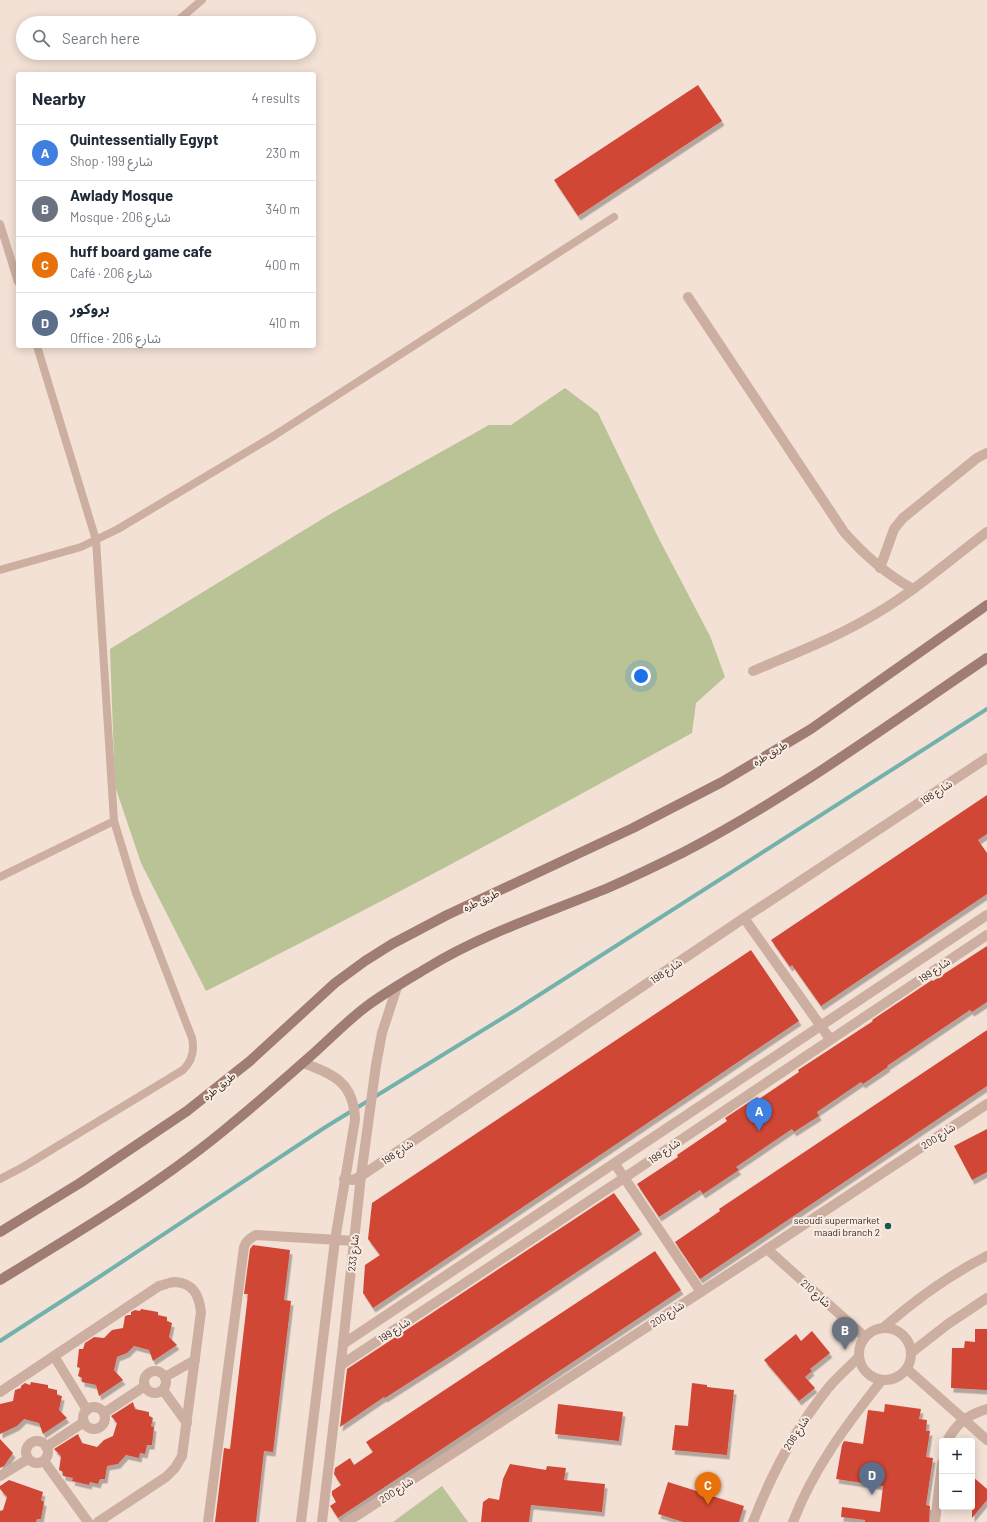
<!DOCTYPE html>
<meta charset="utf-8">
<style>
:root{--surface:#fff;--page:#f2f2f3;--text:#1f2937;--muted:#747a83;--line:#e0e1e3;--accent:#7c3aed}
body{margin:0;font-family:Barlow,"Noto Sans Arabic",sans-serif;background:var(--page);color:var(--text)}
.controls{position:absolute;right:12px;bottom:12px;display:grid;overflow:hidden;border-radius:4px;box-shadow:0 2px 10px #0003}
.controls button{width:36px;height:36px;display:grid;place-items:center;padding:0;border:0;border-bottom:1px solid var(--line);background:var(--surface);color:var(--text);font:20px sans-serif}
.you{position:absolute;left:641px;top:676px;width:14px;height:14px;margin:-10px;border:3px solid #fff;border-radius:50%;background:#1a73e8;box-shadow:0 0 0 6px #1a73e833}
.badge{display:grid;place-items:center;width:26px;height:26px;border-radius:50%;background:var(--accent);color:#fff;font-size:13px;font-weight:700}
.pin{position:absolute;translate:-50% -33px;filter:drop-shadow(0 1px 2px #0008)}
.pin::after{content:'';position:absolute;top:21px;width:14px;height:12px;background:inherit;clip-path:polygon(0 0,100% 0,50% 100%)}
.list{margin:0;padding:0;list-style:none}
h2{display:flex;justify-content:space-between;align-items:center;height:52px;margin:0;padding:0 16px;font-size:17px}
h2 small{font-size:13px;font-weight:400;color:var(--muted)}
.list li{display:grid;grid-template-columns:26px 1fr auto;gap:12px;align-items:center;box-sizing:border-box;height:56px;padding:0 16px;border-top:1px solid var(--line)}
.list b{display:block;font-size:15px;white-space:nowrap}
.list p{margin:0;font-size:13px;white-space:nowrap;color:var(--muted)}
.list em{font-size:13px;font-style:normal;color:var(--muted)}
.icon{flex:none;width:22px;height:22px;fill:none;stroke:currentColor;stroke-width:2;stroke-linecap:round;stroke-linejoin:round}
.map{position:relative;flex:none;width:987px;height:1522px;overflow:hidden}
.search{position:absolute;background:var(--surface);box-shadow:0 2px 10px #0003;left:16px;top:16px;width:300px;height:44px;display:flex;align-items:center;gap:10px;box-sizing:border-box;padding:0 14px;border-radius:22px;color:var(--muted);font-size:15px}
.panel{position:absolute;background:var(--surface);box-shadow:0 2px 10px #0003;left:16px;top:72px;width:300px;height:276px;border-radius:4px}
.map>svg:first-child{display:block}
</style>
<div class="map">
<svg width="987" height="1522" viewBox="0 0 987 1522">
<defs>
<filter id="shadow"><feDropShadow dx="2.5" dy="4.5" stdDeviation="0" flood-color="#0004"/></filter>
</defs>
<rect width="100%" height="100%" fill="#f3e1d6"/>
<g fill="#bac395">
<path d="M565 388 598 413 658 537 710 636 725 677 696 703 692 733C531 822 370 909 206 991L141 863 115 786 110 649 332 513 489 425H511Z"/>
<path d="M442 1486 468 1522H393Z"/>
</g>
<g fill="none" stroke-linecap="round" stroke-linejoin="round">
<path stroke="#73b2ac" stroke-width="4" d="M0 1341 93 1281 324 1128 514 1011 987 709"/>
</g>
<g fill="#d14736" filter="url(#shadow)">
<path d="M698 85 722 121 578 216 554 180Z"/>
<path d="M987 795V834L978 840 987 853V894L821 1006 792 965 790 967 771 940Z"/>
<path d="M987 946V1002L972 1012 970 1010 887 1066 888 1067 863 1084 861 1082 817 1112 819 1116 794 1132 792 1129 736 1167 739 1170 703 1194 700 1190 659 1217 637 1184 678 1157 677 1155 727 1121 725 1118 757 1097 759 1099 799 1072 798 1070 873 1021 872 1020 932 980 933 981Z"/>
<path d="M751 950 799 1021 373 1308 363 1293 365 1265 380 1255 368 1239 372 1203Z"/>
<path d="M987 1030V1086L700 1279 675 1242 720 1211 719 1209Z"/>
<path d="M987 1129V1172L972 1180 954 1146Z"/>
<path d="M614 1193 640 1230 449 1357 385 1398 384 1397 340 1427 347 1369Z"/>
<path d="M253 1245 290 1250 284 1300 291 1301 273 1452 264 1451 256 1522H215L224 1448 230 1449 248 1294H244L250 1249Z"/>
<path d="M655 1251 681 1290 338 1518 330 1506 336 1502 332 1495V1491L341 1485 334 1474 335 1468 350 1458 354 1465 373 1452 366 1442Z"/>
<path d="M141 1309 158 1312V1315L167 1317V1321L172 1323 169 1337 177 1345 153 1361 149 1350 134 1346 127 1353 117 1357 114 1370 123 1380 99 1396 96 1385 82 1382V1378L78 1376 80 1368 77 1367 79 1349H83L85 1343 94 1337 104 1338 112 1330 123 1328 125 1316 128 1315H131V1312L135 1310 140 1311Z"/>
<path d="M975 1329H987V1390L951 1388 952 1348H964L965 1341 975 1342Z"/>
<path d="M812 1331 830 1353 810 1369 812 1371 805 1377 815 1388 799 1401 764 1360 796 1334 801 1341Z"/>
<path d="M31 1382 48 1385V1388L57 1390V1395L62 1396 59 1410 67 1418 43 1434 39 1423 24 1419 17 1426 0 1434V1404L13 1401 15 1390 21 1388V1386L25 1383 30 1385Z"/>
<path d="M692 1383 707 1385V1387L734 1390 727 1455 672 1450 675 1425 688 1426Z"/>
<path d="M133 1402 135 1409 149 1412V1416L153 1418 151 1426 154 1427 152 1445H147L145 1454 140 1453 139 1458 126 1455 118 1464 107 1466 105 1479H100L98 1484 90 1482 89 1485 72 1481 73 1478 63 1476V1472L59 1470 61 1456 54 1449 78 1434 82 1443 97 1447 104 1440 113 1436 117 1423 111 1416Z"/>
<path d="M558 1404 623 1412 619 1441 555 1434Z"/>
<path d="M885 1404 921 1409 919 1419 927 1420 926 1431H930L926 1457 933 1458 926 1505 930 1506 929 1522H865V1520L841 1517 842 1507 880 1512 883 1486 836 1479 842 1445 844 1441 863 1444 868 1410 884 1412Z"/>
<path d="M0 1439 13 1453 4 1466 0 1468Z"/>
<path d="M510 1464 546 1470 547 1466 566 1468 564 1480 605 1484 602 1512 531 1505 529 1522H481L483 1502 489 1498 499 1500 503 1479Z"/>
<path d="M972 1476 987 1489V1500L972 1518Z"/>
<path d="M9 1480 43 1492 41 1500 44 1502 41 1519H37L36 1522H0V1511L3 1510 7 1497 0 1489V1486Z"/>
<path d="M668 1482 744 1506 739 1522H683L658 1514Z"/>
</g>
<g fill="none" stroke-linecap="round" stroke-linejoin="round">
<g stroke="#ccafa1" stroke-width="8">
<path d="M175 23 202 0"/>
<path d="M137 55 140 53"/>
<path d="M0 224 18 282"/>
<path d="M0 570 81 547 118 529 275 435 614 217"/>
<path d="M0 877 114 821"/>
<path d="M0 1179 23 1167 183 1070C192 1061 195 1051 192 1038L136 893 114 821 96 540 37 346"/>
</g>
<g stroke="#ccafa1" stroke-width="10">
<path d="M688 297 844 532C865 556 886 574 913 589"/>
<path d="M880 568 894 529 903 518 977 458 987 453"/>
<path d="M753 671C795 653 838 637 877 613 916 590 951 559 987 532"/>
<path d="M744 918 830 1039"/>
<path d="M615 1164 701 1292"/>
<path d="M344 1179 353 1180 361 1176 744 918 987 758"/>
<path d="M767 1249 865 1337"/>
<circle cx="885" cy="1354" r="26"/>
<path d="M883 1328C915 1300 949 1275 987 1256"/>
<path d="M343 1344 987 915"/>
<path d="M912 1352 948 1324 987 1298"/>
<path d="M54 1356 87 1410"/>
<path d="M341 1365 624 1178 987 935"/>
<path d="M907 1369 987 1440"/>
<circle cx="155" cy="1382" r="11"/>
<path d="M165 1377 195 1360"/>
<path d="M163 1390 187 1423"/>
<path d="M0 1392 159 1286C164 1285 170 1282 175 1282 194 1283 199 1296 201 1312L182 1456 175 1468 166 1477 98 1522"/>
<circle cx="94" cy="1418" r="11"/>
<path d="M104 1413 145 1386"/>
<path d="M947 1441C957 1423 967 1415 987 1409"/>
<circle cx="37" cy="1452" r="11"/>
<path d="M46 1447 84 1422"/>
<path d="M44 1461 88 1522"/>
<path d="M0 1476 28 1459"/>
<path d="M208 1522 244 1247C246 1241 250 1238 256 1235L355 1241"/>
<path d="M301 1522 335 1240 355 1120C354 1083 334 1074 303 1063"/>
<path d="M322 1522 343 1344 361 1176 376 1065 382 1033 397 987"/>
<path d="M347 1522 767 1249 987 1104"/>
<path d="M753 1522C772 1472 795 1429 829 1387 838 1376 849 1367 859 1357"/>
<path d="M793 1522C813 1469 847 1424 882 1380"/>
<path d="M935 1522 942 1463"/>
</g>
<g stroke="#9f7d73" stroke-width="10">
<path d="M0 1232 80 1183 187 1111 250 1061 335 983 365 961 392 944 447 915 633 828 722 782 811 729 987 605"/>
<path d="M0 1280C80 1231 162 1183 234 1122 261 1100 288 1076 314 1053 332 1037 348 1020 367 1006 386 992 407 980 427 968 484 933 548 913 610 887 635 876 660 864 684 852 791 796 888 725 987 658"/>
</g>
</g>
<circle fill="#175a55" stroke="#faece2" stroke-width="1.5" cx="888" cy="1226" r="4"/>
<g text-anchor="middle" stroke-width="4" stroke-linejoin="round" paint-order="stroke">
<g font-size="10" fill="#352825" stroke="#faece2">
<text transform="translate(770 753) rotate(-31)" y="4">طريق طره</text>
<text transform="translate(936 792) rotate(-33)" y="4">شارع 198</text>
<text transform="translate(481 900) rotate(-25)" y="4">طريق طره</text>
<text transform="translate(934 970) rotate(-34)" y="4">شارع 199</text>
<text transform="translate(666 971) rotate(-34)" y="4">شارع 198</text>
<text transform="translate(219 1086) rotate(-39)" y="4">طريق طره</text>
<text transform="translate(938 1136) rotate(-33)" y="4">شارع 200</text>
<text transform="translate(664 1151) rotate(-34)" y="4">شارع 199</text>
<text transform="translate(397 1152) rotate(-34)" y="4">شارع 198</text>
<text transform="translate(353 1253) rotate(-84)" y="4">شارع 233</text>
<text transform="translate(816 1293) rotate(42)" y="4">شارع 210</text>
<text transform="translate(667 1314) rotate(-33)" y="4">شارع 200</text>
<text transform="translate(394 1330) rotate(-33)" y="4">شارع 199</text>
<text transform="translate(796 1433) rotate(-57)" y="4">شارع 206</text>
<text transform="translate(396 1490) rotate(-33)" y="4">شارع 200</text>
</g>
<g font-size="10" fill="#352825" stroke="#faece2" text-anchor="end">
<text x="880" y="1224">seoudi supermarket<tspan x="880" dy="12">maadi branch 2</tspan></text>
</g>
</g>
</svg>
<div class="controls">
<button>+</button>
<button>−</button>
</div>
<div class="you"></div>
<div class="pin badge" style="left:759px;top:1131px;background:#3f7fe0">A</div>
<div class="pin badge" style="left:845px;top:1350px;background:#6b7280">B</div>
<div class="pin badge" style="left:708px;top:1505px;background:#e8710a">C</div>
<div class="pin badge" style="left:872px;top:1495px;background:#5c6f8a">D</div>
<div class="search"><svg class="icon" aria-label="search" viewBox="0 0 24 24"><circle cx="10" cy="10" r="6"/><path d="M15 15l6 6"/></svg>Search here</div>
<section class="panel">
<h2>Nearby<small>4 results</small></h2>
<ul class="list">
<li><span class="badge" style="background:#3f7fe0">A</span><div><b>Quintessentially Egypt</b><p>Shop · شارع 199</p></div><em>230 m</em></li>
<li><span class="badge" style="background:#6b7280">B</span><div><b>Awlady Mosque</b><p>Mosque · شارع 206</p></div><em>340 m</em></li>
<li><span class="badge" style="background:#e8710a">C</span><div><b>huff board game cafe</b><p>Café · شارع 206</p></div><em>400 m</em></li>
<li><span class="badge" style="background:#5c6f8a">D</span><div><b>بروكور</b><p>Office · شارع 206</p></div><em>410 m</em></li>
</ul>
</section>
</div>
